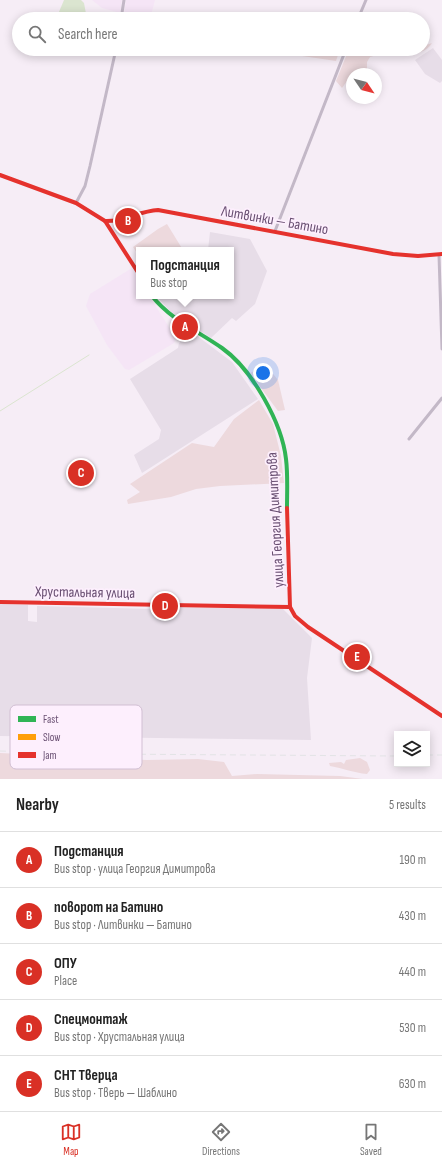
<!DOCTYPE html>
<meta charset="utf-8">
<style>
:root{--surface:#fff;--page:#f6f6f6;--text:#222;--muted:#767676;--line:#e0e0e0;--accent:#d93025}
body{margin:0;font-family:"Sofia Sans Condensed",sans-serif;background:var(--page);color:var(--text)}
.controls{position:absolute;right:12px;bottom:12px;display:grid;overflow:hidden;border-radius:0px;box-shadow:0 2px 10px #0003}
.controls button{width:36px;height:36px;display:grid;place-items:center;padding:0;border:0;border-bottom:1px solid var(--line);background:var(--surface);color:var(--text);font:20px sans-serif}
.compass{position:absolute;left:346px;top:68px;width:36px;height:36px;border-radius:50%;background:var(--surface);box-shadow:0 2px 10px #0003;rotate:125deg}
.you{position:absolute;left:263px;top:373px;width:14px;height:14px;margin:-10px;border:3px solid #fff;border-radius:50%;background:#1a73e8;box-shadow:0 0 0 6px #1a73e833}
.badge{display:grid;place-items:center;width:26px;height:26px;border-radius:50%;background:var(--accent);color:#fff;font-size:13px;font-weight:700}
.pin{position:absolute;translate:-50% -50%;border:2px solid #fff;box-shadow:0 1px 4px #0006}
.popup{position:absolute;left:136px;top:247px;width:98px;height:52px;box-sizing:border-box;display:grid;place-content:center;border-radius:0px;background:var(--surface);filter:drop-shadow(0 1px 3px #0005);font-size:13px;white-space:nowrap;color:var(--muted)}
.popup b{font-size:15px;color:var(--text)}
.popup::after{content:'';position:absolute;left:50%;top:100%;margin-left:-8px;border:8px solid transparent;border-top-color:var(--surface)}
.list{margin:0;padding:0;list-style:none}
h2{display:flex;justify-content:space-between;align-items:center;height:52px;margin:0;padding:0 16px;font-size:17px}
h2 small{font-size:13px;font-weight:400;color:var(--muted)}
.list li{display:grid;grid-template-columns:26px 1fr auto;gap:12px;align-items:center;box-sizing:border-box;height:56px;padding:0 16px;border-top:1px solid var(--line)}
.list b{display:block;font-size:15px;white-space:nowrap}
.list p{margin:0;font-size:13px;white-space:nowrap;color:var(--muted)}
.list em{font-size:13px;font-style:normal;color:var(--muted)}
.icon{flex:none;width:22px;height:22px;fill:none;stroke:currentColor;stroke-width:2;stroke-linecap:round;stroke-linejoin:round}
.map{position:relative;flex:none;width:442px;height:779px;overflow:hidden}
.search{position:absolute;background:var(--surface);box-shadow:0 2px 10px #0003;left:12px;right:12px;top:12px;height:44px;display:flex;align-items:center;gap:10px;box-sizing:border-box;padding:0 14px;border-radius:22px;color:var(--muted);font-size:15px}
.sheet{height:332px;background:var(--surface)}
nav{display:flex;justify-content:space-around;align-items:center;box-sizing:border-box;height:56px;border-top:1px solid var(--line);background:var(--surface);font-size:11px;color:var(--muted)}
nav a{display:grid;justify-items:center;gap:2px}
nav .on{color:var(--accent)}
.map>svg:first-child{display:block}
</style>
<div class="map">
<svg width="442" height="779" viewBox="0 0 442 779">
<rect width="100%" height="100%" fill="#f6edf6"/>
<g fill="#f5e5f6">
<path d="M92 0H122L120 13 102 8Z"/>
<path d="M126 0H155L150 19 124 14Z"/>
<path d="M132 268 139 279V296H149L176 338 174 343 129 370 125 369 107 345 86 306 90 294Z"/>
</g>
<g fill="#e7dde8">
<path d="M433 48 442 60V81L440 83 425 74 415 60Z"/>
<path d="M210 232 250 239 267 271 255 304 236 321 232 318 211 338 171 312 156 296H231V250H208Z"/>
<path d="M192 334 196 335 232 362 258 399 142 473 134 455 159 439 161 430 130 379 178 348 179 343Z"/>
<path d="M0 604 28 605V621L37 622V606L153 609 155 612 164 613 165 607 283 609 312 638 307 678 311 740 0 736Z"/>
</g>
<g fill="#edd9dd">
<path d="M432 43C422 61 388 51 370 57L367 62V73L352 74 342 88 336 81 349 49H423V46Z"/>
<path d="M330 49H340L336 61 282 53Z"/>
<path d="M167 224 183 250H139V256L133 247 158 229Z"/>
<path d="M266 365 278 380 285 410 278 411 250 373Z"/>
<path d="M259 400 273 424 281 456 284 483 220 486 196 489 171 497 128 504 127 500 140 492 130 484 192 443 214 447 234 419Z"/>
<path d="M0 753 147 760 198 759 224 762 232 776 257 774 340 776 363 779H0Z"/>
<path d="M360 758 367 762 370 770 367 774C354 773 343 768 330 766L329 763 341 762 344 764 346 760Z"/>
</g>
<path fill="#dbe5d0" d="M64 0H81L84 3 87 19H56Z"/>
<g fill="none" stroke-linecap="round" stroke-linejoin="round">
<path stroke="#dbe5d0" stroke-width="1" d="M0 411 89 355"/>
<g stroke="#c3b8c7" stroke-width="3">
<path d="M121 19 124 0"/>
<path d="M358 19 366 0"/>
<path d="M76 203 85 186 90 166 116 49"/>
<path d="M275 231 346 49"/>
<path d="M439 255 442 349"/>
<path d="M409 439 442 398"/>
</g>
<path stroke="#30b455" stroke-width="4" d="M152 296C171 320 198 331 222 348 252 369 282 423 286 459 288 475 287 492 287 508"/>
<g stroke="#e5322d" stroke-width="4">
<path d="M0 175 76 203 105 221 139 274"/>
<path d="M105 221C124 222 139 211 158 210L393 254 418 256 442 254"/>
<path d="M287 508 290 607 295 616 308 627 442 716"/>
<path d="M0 602 290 607"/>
</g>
<g stroke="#e3e4e6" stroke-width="1" stroke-dasharray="6 4" stroke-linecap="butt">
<path d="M0 751 102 754 397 756"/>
<path d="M427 755H442"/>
</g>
</g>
<g text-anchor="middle" stroke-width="3.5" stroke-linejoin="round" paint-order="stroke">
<g font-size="15" fill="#694f72" stroke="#fdeffd">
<text transform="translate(275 220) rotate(10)" y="5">Литвинки — Батино</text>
<text transform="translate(275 520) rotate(-93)" y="5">улица Георгия Димитрова</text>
<text transform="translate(85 592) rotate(1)" y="5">Хрустальная улица</text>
</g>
</g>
<rect x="10" y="705" width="132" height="64" rx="6" fill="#fdeffd" stroke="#d1bfd3" stroke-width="1"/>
<rect x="18" y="716" width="18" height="6" fill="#30b455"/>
<rect x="18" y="734" width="18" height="6" fill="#ff9f0a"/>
<rect x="18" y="752" width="18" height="6" fill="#e5322d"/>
<g font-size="11" fill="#694f72">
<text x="43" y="723">Fast</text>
<text x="43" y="741">Slow</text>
<text x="43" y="759">Jam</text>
</g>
</svg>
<div class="controls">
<button><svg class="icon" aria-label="layers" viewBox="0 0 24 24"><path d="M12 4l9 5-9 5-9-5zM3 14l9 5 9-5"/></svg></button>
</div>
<svg class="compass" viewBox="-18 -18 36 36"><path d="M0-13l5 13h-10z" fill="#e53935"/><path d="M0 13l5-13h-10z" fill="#767676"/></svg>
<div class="you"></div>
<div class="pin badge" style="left:185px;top:327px">A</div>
<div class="popup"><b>Подстанция</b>Bus stop</div>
<div class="pin badge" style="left:128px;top:221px">B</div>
<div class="pin badge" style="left:81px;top:473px">C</div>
<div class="pin badge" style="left:165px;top:606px">D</div>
<div class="pin badge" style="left:357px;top:657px">E</div>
<div class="search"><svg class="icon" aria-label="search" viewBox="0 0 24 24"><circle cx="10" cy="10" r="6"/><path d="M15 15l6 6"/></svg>Search here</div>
</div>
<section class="sheet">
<h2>Nearby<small>5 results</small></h2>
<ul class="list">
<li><span class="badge">A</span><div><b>Подстанция</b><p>Bus stop · улица Георгия Димитрова</p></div><em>190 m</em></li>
<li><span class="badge">B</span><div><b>поворот на Батино</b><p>Bus stop · Литвинки — Батино</p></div><em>430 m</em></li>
<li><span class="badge">C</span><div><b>ОПУ</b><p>Place</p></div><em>440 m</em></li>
<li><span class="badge">D</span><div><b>Спецмонтаж</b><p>Bus stop · Хрустальная улица</p></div><em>530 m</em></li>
<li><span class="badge">E</span><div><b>СНТ Тверца</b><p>Bus stop · Тверь — Шаблино</p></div><em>630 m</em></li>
</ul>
</section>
<nav>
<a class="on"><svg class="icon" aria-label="map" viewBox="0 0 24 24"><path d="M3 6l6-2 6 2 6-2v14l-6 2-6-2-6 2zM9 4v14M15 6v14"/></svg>Map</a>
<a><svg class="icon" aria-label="directions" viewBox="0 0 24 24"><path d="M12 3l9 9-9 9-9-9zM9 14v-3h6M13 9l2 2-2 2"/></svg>Directions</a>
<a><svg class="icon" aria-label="saved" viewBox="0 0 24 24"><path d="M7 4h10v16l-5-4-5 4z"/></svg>Saved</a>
</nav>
